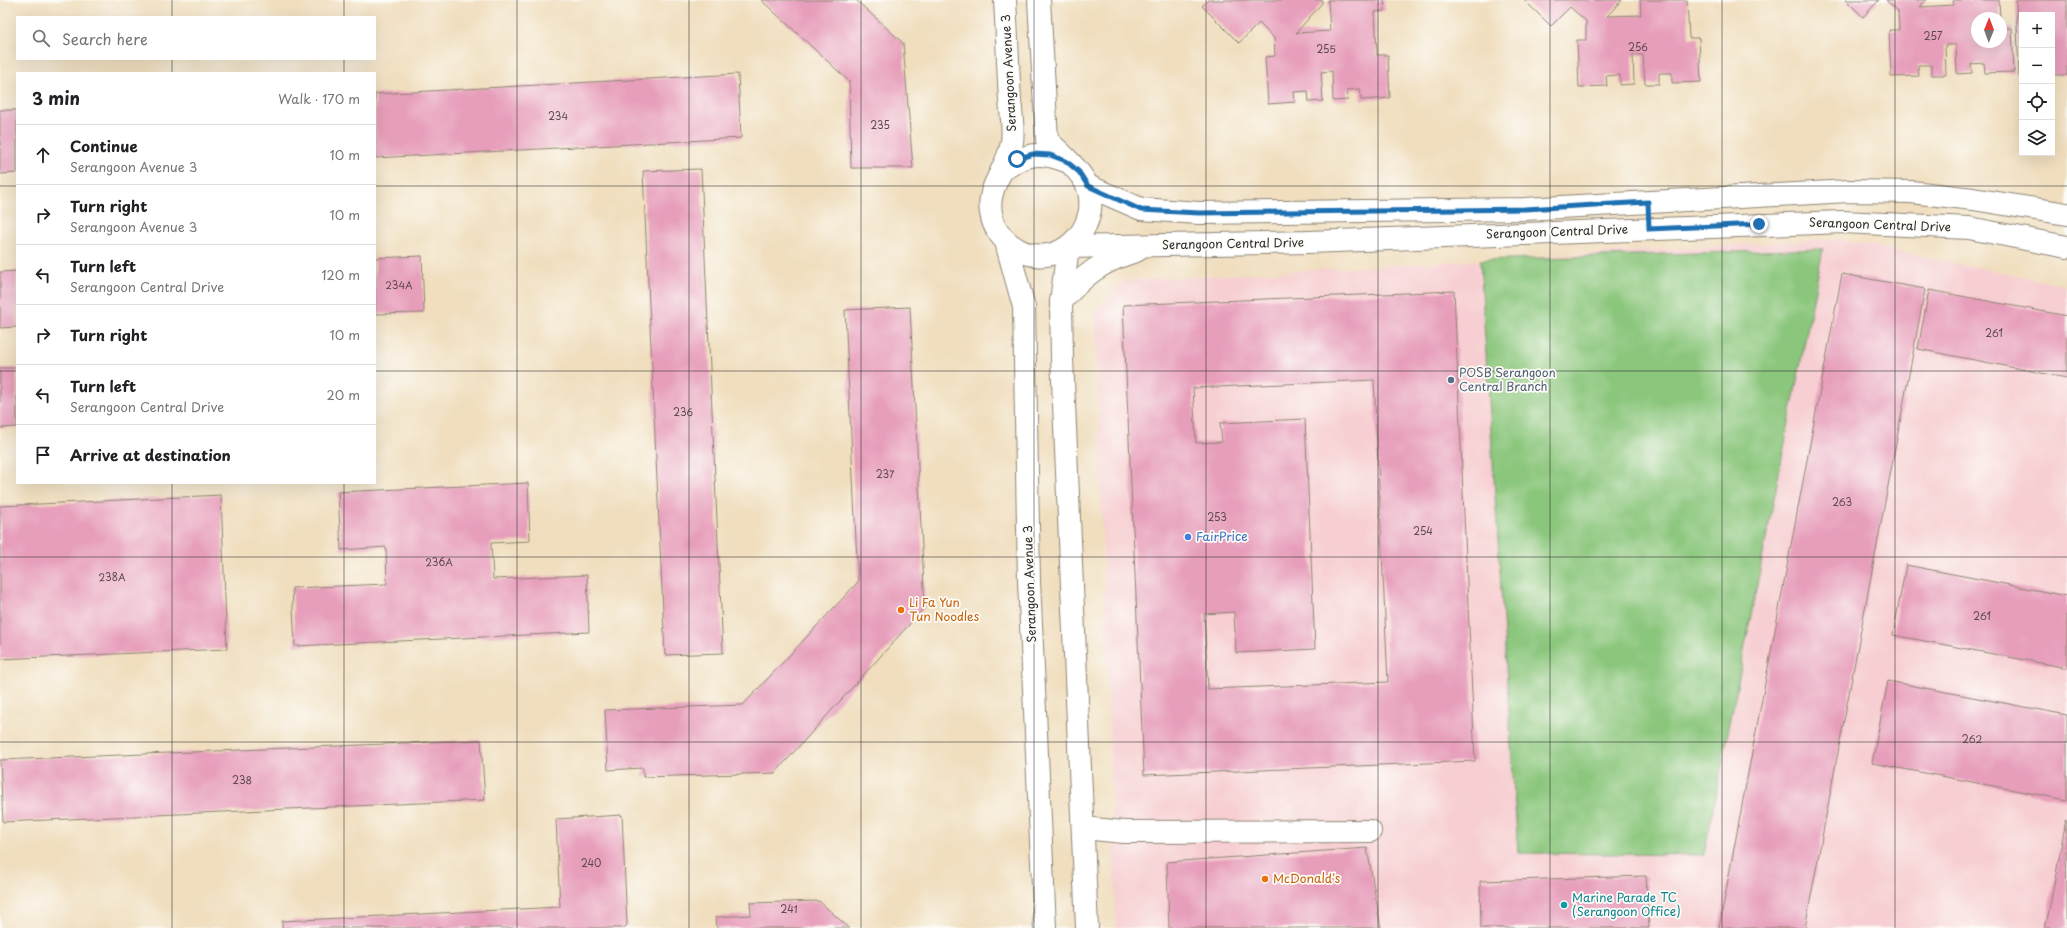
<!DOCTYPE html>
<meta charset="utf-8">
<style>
:root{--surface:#fff;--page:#f2f2f2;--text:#202124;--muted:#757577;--line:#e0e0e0}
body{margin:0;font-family:"Playpen Sans",sans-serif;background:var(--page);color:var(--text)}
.controls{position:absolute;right:12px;top:12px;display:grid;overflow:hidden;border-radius:0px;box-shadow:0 4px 16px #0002}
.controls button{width:36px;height:36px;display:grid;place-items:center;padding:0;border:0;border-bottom:1px solid var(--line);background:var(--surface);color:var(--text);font:20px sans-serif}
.compass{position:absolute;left:1971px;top:12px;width:36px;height:36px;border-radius:50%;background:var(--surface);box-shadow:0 4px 16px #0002;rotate:1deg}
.stop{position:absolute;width:12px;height:12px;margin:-9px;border:3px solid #1f6fb2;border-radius:50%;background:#fff}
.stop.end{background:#1f6fb2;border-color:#fff;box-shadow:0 1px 4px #0008}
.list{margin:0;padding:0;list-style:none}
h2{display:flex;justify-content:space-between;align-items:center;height:52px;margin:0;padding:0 16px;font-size:17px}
h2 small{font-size:13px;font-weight:400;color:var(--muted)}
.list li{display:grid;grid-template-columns:26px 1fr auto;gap:12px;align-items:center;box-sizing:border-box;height:60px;padding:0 16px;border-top:1px solid var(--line)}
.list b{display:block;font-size:15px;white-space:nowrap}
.list p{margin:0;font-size:13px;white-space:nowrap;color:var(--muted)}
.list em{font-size:13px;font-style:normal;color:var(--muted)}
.icon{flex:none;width:22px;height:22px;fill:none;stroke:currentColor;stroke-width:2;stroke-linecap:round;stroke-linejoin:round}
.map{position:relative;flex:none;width:2067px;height:928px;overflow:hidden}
.search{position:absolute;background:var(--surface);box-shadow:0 4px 16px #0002;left:16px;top:16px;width:360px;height:44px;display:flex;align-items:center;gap:10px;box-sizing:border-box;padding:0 14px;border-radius:0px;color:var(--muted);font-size:15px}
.panel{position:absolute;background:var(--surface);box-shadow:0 4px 16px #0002;left:16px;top:72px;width:360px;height:412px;border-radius:0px}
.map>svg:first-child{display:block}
</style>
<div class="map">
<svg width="2067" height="928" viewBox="0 0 2067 928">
<rect width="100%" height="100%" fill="#fdfcf7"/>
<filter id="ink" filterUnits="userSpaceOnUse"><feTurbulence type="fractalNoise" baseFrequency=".025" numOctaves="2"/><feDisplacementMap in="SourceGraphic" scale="8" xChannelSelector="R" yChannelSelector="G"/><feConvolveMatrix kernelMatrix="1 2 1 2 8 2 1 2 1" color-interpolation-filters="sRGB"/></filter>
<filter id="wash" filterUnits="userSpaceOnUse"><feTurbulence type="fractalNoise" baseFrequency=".012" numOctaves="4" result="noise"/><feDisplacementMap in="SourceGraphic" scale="16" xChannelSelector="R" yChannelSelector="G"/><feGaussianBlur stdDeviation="0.9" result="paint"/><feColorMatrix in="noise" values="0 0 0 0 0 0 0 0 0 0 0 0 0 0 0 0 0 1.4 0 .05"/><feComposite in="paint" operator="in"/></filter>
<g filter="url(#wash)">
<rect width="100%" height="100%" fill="#f0debe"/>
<path fill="#f7cfd2" d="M1840 239 2067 286V928H1116L1095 312 1124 281Z"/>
<path fill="#8ac67b" stroke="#5a7853" d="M1823 249 1704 855 1518 853 1480 260Z"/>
<g id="blocks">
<g fill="#e79ebb" fill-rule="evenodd">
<path d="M761 0H856L903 43 913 168H851L849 81Z"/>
<path d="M1208 0H1322V3L1296 33 1330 31 1328 0H1384L1385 11 1375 12 1377 55H1388L1390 98 1361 100 1360 89 1347 90 1348 100 1333 101 1332 71 1321 72 1323 101 1309 102 1308 91 1294 92 1295 102 1268 104 1265 57 1275 56 1274 38 1259 23 1239 43 1202 6Z"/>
<path d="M1524 0H1622L1607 16 1641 15 1640 0H1687L1689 38H1699L1701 82 1672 83V73H1659V84H1645L1643 55H1633L1634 84 1620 85V75L1606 76 1607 86 1579 87 1577 40H1586V21L1570 7 1551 26Z"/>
<path d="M1846 0H1879L1863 17Z"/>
<path d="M1886 0H1926L1920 7 1953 5V0H1999L2000 18H1977V42H2001V28H2012L2014 72 1985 73 1984 63 1971 64 1972 73 1957 74 1956 45H1945L1946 75H1932V65H1918L1919 76 1891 77 1889 30H1899L1898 11Z"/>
<path d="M2016 0H2067V75H2052V15H2022V77H2019Z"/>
<path d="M738 74 741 138 375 158V94Z"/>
<path d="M0 110H17V173L0 174Z"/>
<path d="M701 169 723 653 665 655 643 171Z"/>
<path d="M422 256 424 313 375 314V258Z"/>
<path d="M17 271V327L0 328V272Z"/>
<path d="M1842 274 1925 289 1805 928H1719Z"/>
<path d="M1929 290 2067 316V378L1918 349Z"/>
<path d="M1454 291 1475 761 1144 775 1123 305ZM1374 380 1388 682 1208 689 1204 614 1234 612 1236 653 1315 649 1305 419 1220 423 1222 442 1196 443 1193 388Z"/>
<path d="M910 307 925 607 775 773 643 777V768L608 770 605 710 743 705 858 582 845 310Z"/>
<path d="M0 368H17V427L0 428Z"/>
<path d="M528 483 530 541 491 543 493 579 587 575 589 632 295 646 292 588 387 584 386 547 341 550 338 492Z"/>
<path d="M221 495 227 649 0 659V506Z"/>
<path d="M1906 565 2067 596V668L1893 635Z"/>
<path d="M1888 681 2067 715V800L1872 763Z"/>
<path d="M481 740 485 800 3 822 0 760Z"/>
<path d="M622 815 627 925 624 928H282V921L560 907 556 819Z"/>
<path d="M2066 820 2067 928H2045L2049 911Z"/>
<path d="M1367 848 1381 928H1169L1167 862Z"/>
<path d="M1646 876 1649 928H1481L1480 881Z"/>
<path d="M819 901 849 928H717L716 917 751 915 750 903Z"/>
</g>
</g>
</g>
<g filter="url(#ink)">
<use href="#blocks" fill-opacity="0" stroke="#8e8474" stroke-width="1"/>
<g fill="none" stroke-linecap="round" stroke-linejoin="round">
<g stroke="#8e8474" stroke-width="24">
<g id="minor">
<path d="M1005 0C1007 33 1008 67 1010 100 1011 113 1014 129 1012 142 1008 169 986 186 991 213 993 229 1005 243 1019 250 1059 271 1101 228 1088 188 1083 172 1059 152 1047 140L1039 0"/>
<path d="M1004 169C1027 153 1040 151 1066 161"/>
<path d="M1088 186 1141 209 1199 213 1525 209 1849 191 1911 192 1973 199 2067 214"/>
<path d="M1006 242 1024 307 1029 581 1045 928"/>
<path d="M1068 247 1309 242 1843 222 1969 228 2067 247"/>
<path d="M1068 247 1061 302 1062 358 1087 928"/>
<path d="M1061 302C1083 275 1102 261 1136 251"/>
<path d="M1083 828 1124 832 1370 831"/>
</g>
</g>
<use href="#minor" stroke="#fff" stroke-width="22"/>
</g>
</g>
<g fill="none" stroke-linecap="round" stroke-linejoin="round" filter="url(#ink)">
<path stroke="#1f6fb2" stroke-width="5" d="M1017 159 1033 154 1050 155 1066 161 1079 172 1088 186 1141 210 1199 213 1457 210 1525 209 1648 202 1649 229 1759 224"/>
</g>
<path fill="none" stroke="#2b2b2b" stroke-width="1" stroke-opacity="0.55" d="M172 0V17M344 0V17M517 0V928M689 0V928M861 0V928M1034 0V928M1206 0V928M1378 0V928M1550 0V928M1722 0V928M1895 0V928M172 59V73M344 59V73M0 186H17M375 186H2067M0 371H17M375 371H2067M172 483V928M344 483V928M0 557H2067M0 742H2067"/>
<circle fill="#5c6f8a" stroke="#fdfcf7" stroke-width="1.5" cx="1451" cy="380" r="4"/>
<circle fill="#3f7fe0" stroke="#fdfcf7" stroke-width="1.5" cx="1188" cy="537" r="4"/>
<g fill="#e8710a" stroke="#fdfcf7" stroke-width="1.5">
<circle cx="901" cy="610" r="4"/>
<circle cx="1265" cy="879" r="4"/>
</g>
<circle fill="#0f9aa8" stroke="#fdfcf7" stroke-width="1.5" cx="1564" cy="905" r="4"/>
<g text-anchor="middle" stroke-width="3.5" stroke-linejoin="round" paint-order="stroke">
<g font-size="10" fill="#5a484f">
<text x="1933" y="40">257</text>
<text x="1638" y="51">256</text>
<text x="1326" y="53">255</text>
<text x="558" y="120">234</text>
<text x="880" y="129">235</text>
<text x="399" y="289">234A</text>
<text x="1994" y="337">261</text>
<text x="683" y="416">236</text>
<text x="885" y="478">237</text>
<text x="1842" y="506">263</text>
<text x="1217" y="521">253</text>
<text x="1423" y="535">254</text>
<text x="439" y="566">236A</text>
<text x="112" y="581">238A</text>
<text x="1982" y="620">261</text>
<text x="1972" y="743">262</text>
<text x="242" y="784">238</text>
<text x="591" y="867">240</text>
<text x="789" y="913">241</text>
</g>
<g font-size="12" fill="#2b2b2b" stroke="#fdfcf7">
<text transform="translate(1009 73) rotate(-93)" y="4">Serangoon Avenue 3</text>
<text transform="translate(1880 225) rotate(2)" y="4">Serangoon Central Drive</text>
<text transform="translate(1557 232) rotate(-2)" y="4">Serangoon Central Drive</text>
<text transform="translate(1233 244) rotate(-1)" y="4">Serangoon Central Drive</text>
<text transform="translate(1030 584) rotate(-92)" y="4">Serangoon Avenue 3</text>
</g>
<g font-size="12" fill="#4e5e75" stroke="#fdfcf7" text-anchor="start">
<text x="1459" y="377">POSB Serangoon<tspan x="1459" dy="14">Central Branch</tspan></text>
</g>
<g font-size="12" fill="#366cbe" stroke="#fdfcf7" text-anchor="start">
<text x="1196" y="541">FairPrice</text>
</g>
<g font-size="12" fill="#c56008" stroke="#fdfcf7" text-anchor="start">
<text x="909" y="607">Li Fa Yun<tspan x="909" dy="14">Tun Noodles</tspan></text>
<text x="1273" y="883">McDonald's</text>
</g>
<g font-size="12" fill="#0d838f" stroke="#fdfcf7" text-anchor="start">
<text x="1572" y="902">Marine Parade TC<tspan x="1572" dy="14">(Serangoon Office)</tspan></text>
</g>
</g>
</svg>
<div class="controls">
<button>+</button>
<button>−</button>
<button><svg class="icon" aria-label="locate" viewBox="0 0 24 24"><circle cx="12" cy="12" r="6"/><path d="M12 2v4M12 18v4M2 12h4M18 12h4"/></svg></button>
<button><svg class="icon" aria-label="layers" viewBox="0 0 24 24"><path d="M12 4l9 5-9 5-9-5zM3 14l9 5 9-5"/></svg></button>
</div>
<svg class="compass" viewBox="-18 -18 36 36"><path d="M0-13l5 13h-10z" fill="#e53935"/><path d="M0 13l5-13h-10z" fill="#757577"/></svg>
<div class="stop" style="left:1017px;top:159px"></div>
<div class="stop end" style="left:1759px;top:224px"></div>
<div class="search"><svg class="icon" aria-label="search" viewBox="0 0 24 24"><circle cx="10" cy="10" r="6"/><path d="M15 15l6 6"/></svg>Search here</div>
<section class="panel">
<h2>3 min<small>Walk · 170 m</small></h2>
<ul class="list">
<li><svg class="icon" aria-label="ahead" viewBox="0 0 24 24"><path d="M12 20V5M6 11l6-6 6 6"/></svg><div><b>Continue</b><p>Serangoon Avenue 3</p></div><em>10 m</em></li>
<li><svg class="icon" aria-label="right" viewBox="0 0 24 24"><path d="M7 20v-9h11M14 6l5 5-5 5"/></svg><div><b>Turn right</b><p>Serangoon Avenue 3</p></div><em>10 m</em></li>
<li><svg class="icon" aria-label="left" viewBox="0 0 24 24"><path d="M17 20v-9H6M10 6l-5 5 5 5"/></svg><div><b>Turn left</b><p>Serangoon Central Drive</p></div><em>120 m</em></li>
<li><svg class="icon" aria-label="right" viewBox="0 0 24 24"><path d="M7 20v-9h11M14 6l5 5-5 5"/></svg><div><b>Turn right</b></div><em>10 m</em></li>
<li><svg class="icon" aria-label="left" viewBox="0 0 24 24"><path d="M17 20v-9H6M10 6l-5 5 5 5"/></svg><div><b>Turn left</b><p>Serangoon Central Drive</p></div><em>20 m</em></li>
<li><svg class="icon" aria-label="arrive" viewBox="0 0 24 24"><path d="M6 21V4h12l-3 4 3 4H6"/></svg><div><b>Arrive at destination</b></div></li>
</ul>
</section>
</div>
